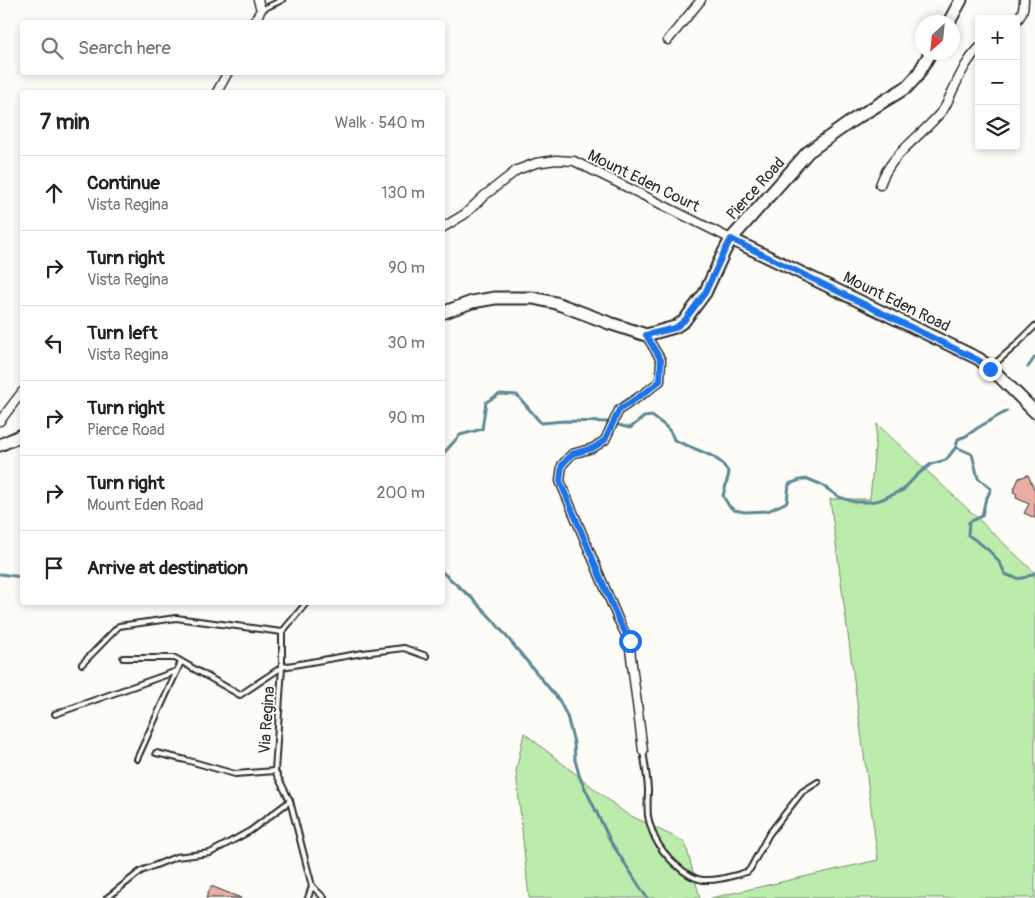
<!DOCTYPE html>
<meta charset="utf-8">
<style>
:root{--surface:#fff;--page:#f2f2f2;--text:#222;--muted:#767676;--line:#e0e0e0}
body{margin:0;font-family:Pangolin,sans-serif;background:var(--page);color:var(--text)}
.controls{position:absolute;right:15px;top:15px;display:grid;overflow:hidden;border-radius:5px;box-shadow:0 2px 8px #0003}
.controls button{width:45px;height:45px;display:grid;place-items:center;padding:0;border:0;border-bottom:1px solid var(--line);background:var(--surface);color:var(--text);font:25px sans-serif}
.compass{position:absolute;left:915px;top:15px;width:45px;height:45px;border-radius:50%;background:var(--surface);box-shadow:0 2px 8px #0003;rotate:207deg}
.stop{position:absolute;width:15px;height:15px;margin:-11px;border:4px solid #1a73e8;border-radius:50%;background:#fff}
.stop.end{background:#1a73e8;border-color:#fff;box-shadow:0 1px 5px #0008}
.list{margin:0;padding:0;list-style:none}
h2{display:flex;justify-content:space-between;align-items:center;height:65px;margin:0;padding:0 20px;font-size:21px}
h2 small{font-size:16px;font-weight:400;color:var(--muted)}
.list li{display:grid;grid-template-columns:32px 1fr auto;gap:15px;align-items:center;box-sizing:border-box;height:75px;padding:0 20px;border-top:1px solid var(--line)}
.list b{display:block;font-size:19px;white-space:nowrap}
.list p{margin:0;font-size:16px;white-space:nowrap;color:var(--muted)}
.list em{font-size:16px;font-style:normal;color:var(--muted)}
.icon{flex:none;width:28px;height:28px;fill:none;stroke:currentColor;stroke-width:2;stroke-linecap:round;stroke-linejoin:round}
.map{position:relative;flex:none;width:1035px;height:898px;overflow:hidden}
.search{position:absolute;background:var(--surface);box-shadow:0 2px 8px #0003;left:20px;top:20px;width:425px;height:55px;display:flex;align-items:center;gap:12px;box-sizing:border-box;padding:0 18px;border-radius:5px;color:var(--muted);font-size:19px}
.panel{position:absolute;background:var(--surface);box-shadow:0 2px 8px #0003;left:20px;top:90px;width:425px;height:515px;border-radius:5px}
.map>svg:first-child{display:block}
</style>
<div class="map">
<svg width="1035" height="898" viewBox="0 0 1035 898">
<rect width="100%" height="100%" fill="#fdfcf7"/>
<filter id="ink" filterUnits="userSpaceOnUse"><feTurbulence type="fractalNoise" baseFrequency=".02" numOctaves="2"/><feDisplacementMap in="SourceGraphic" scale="10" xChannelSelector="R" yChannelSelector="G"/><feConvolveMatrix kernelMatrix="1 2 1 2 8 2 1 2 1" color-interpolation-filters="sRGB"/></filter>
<g filter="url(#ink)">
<g fill="#bbecac" stroke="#738c6c">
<path d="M877 424 972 513 1035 573V898H711L878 860 830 499H870Z"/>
<path d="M524 733 625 813 685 842 700 898H529L516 771Z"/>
</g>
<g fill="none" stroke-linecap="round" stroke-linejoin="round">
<g stroke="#5c8895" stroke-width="3">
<path d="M1028 367 1035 357"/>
<path d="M956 447 958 439 966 436 979 427 1007 411"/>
<path d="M442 455 460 435 482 429 486 402 500 394 517 395 541 423 565 421 607 422 630 428 644 417 652 416C661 423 671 428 674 440L712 456 722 463 729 473 723 496 729 506 734 510 745 512 768 511 787 502 789 484 800 480 808 479 820 484 839 497 855 502H869L880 500 903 490 917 475 931 464 946 460 956 447 972 454 978 478 991 489 985 502 982 516 969 522 968 535C983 545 999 556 1005 574 1019 580 1021 580 1035 573"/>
<path d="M442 572 474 600 492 619 559 700 567 716 574 743 575 760 580 778 611 842 647 898"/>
<path d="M0 574 22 577"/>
</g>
</g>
<g fill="#e8aea4" stroke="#2b2b2b">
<path d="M1028 475 1035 491V518L1024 513 1029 504 1016 498 1017 494 1013 492 1019 478Z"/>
<path d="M211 886 241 898H206Z"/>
</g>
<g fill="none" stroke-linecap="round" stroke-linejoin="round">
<g stroke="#2b2b2b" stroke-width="8">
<g id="lane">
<path d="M261 10 282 0"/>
<path d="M991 367 1015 346 1035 326"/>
<path d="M307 602 282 632V667L275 771 290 801 312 886 324 898"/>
<path d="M123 658H175L240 695 282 667 363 653 404 648 426 656"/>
<path d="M82 664 119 626 176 618 282 632"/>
<path d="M55 714 177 671"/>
<path d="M643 751C645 763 647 776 648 789 648 798 647 807 648 816 649 822 652 831 655 838 662 853 685 878 703 880 718 881 732 876 747 872L750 869 769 834 802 792 818 782"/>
<path d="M156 753 186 760 235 774 275 771"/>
<path d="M137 759 181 662"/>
<path d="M107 898 141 871 176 857 210 853 250 831 290 801"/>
<path d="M308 898 312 886"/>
</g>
</g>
<g stroke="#2b2b2b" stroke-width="11">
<g id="street">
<path d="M1016 21C1022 16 1024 7 1024 0"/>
<path d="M254 22 261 10 258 0"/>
<path d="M668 40 701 0"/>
<path d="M217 92 228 72"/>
<path d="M880 185C890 154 922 136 942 111 946 107 948 100 951 94 959 78 965 62 979 48"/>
<path d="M442 228 465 214 484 196 517 170 536 163 556 160 574 161 731 239"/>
<path d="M0 421 22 392"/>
<path d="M643 751 629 641 618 619 560 481 562 465 572 454 593 448 605 440 619 410 646 392 660 381 661 360 646 335"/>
</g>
</g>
<g stroke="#2b2b2b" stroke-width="15">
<g id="secondary">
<path d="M949 22 961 0"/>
<path d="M731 239 979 359 1000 377 1035 412"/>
<path d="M442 313 472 302 495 298H533L556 303 609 323 646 335 675 327 684 321 705 293 724 252 731 239 808 152 853 120 907 87 917 76 931 52"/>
<path d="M0 445 22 435"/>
</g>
</g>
<use href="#lane" stroke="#fdfcf7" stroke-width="4"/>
<use href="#street" stroke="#fdfcf7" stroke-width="8"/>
<use href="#secondary" stroke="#fdfcf7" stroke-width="11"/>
</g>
</g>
<g fill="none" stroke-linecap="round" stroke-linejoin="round" filter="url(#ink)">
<path stroke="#1a73e8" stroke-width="6" d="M630 641 618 619 560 481 562 465 572 454 593 448 605 440 619 410 646 392 660 381 661 360 646 335 675 328 684 321 705 293 724 252 731 239 978 360 990 369"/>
</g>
<g text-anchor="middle" stroke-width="4" stroke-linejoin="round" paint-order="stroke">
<g font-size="16" fill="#2b2b2b" stroke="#fdfcf7">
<text transform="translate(644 180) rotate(26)" y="6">Mount Eden Court</text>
<text transform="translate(755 188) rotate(-48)" y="6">Pierce Road</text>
<text transform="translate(897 301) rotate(26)" y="6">Mount Eden Road</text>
<text transform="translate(266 720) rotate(-86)" y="6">Via Regina</text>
</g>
</g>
</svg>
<div class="controls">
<button>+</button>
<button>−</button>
<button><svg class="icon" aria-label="layers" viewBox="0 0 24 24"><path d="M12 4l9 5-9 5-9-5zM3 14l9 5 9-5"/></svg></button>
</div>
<svg class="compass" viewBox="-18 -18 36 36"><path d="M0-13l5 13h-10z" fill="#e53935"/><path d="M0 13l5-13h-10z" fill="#767676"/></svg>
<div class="stop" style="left:630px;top:641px"></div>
<div class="stop end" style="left:990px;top:369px"></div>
<div class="search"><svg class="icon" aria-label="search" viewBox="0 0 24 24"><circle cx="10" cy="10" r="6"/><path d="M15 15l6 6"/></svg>Search here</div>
<section class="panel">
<h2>7 min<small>Walk · 540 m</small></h2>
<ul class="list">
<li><svg class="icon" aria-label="ahead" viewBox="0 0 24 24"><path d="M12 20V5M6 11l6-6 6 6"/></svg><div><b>Continue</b><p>Vista Regina</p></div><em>130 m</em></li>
<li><svg class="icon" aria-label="right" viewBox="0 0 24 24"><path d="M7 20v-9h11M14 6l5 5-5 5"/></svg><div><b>Turn right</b><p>Vista Regina</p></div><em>90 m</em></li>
<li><svg class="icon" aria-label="left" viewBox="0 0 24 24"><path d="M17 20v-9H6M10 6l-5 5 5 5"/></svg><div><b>Turn left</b><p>Vista Regina</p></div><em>30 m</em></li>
<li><svg class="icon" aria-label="right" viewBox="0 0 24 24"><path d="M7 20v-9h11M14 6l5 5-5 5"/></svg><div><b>Turn right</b><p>Pierce Road</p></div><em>90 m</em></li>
<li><svg class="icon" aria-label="right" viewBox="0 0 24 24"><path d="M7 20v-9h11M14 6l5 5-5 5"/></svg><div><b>Turn right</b><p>Mount Eden Road</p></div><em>200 m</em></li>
<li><svg class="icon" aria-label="arrive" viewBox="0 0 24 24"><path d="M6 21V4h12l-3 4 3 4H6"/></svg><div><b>Arrive at destination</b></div></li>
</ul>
</section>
</div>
